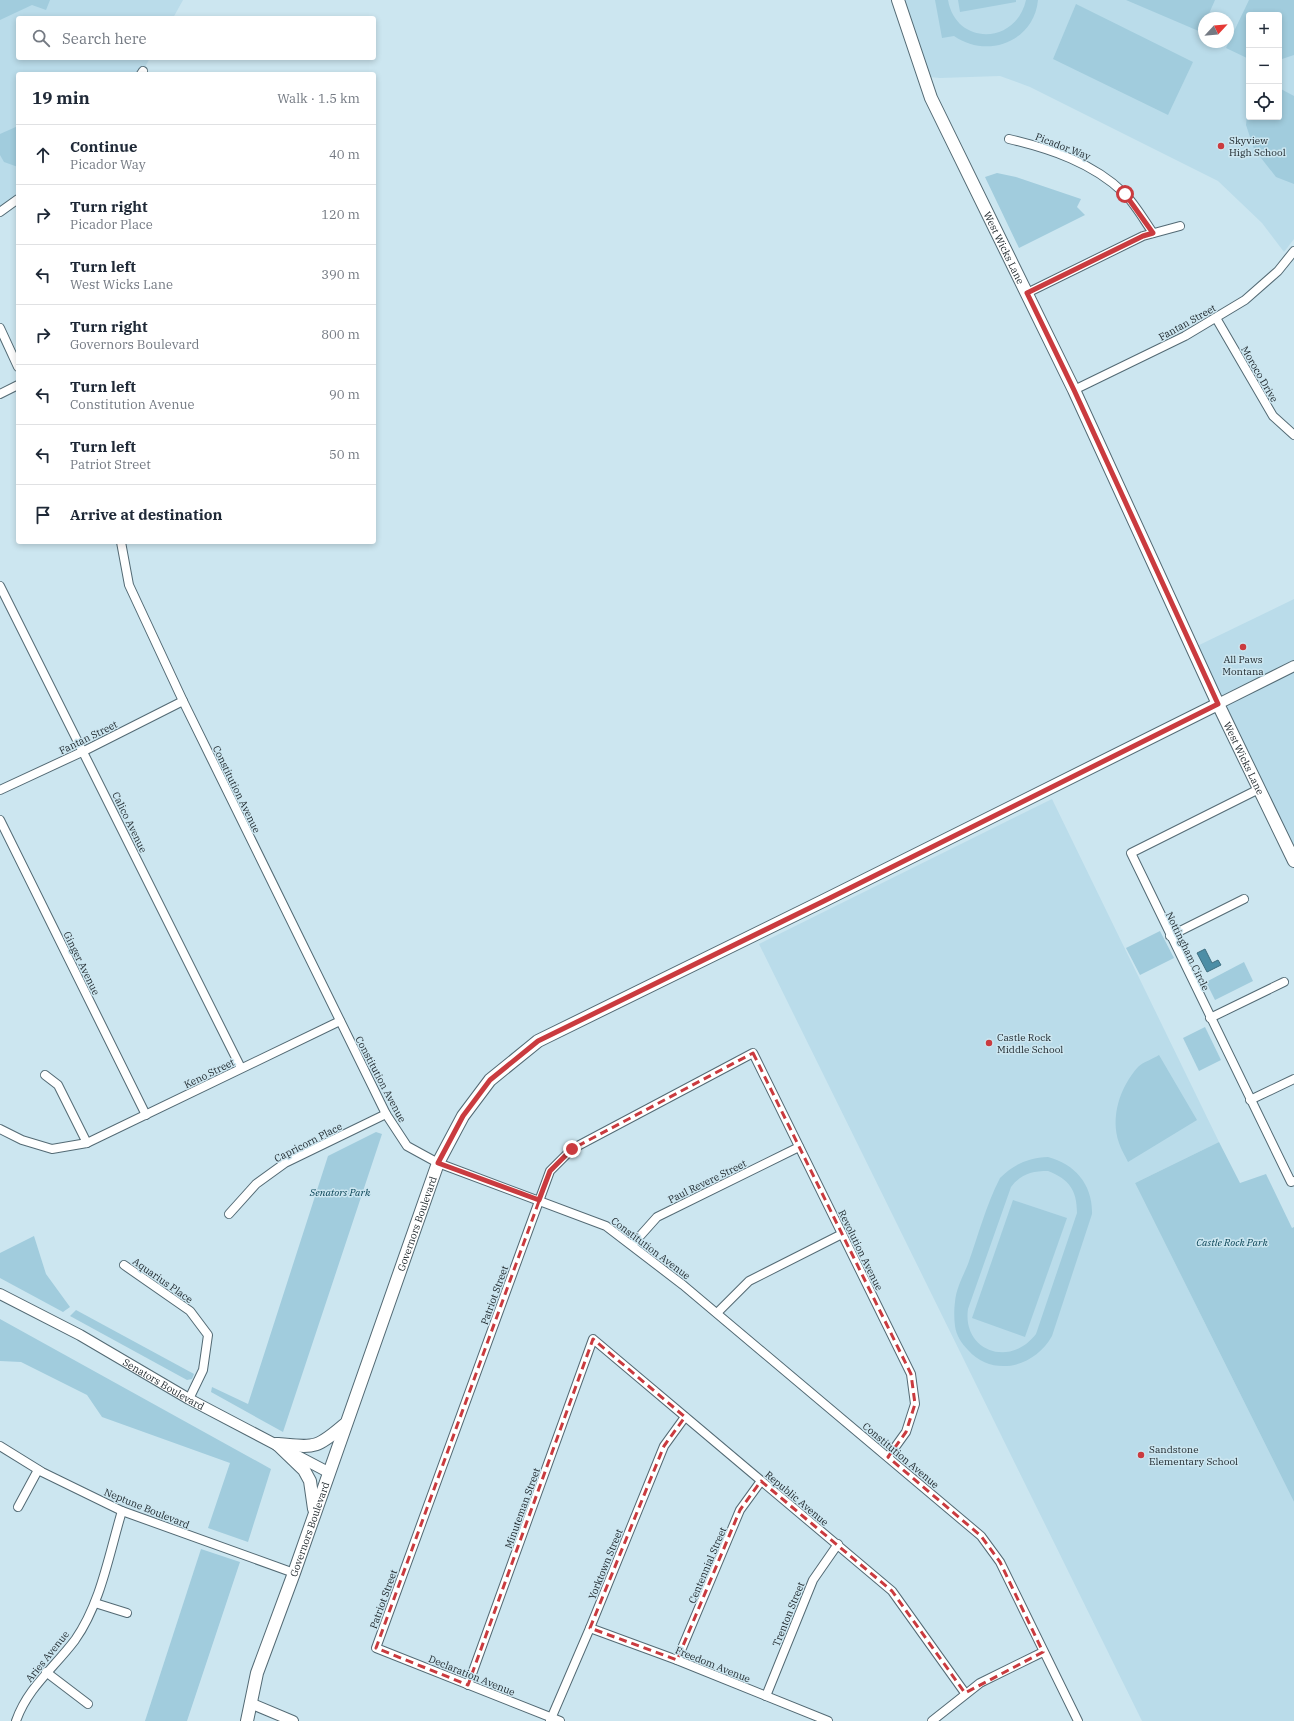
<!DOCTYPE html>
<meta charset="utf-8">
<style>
:root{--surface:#fff;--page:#f6f6f7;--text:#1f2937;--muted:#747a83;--line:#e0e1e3}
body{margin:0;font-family:"IBM Plex Serif",serif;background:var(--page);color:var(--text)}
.controls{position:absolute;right:12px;top:12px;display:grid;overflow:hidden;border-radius:4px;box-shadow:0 2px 6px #0003}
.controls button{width:36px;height:36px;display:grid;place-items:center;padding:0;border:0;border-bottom:1px solid var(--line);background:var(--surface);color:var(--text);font:20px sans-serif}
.compass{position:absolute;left:1198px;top:12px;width:36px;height:36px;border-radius:50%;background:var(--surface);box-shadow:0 2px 6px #0003;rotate:64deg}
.stop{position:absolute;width:12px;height:12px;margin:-9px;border:3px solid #ca3b3f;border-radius:50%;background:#fff}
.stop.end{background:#ca3b3f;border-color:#fff;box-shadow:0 1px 4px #0008}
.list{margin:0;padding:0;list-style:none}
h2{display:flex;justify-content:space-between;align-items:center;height:52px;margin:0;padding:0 16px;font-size:17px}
h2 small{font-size:13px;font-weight:400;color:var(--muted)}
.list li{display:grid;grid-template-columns:26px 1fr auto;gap:12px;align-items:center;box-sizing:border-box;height:60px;padding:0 16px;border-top:1px solid var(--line)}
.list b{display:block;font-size:15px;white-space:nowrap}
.list p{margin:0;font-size:13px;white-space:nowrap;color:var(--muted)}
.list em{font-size:13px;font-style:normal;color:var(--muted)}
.icon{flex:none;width:22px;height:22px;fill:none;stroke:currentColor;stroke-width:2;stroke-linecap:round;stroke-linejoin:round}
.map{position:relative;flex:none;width:1294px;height:1721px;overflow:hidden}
.search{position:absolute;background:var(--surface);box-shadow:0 2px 6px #0003;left:16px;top:16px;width:360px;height:44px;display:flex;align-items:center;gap:10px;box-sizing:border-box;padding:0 14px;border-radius:4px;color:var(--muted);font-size:15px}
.panel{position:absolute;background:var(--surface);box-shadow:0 2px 6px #0003;left:16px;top:72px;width:360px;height:472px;border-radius:4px}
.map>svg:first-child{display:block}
</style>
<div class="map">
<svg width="1294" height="1721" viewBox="0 0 1294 1721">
<rect width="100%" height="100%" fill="#cce6f0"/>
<g fill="#badcea" fill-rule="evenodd">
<path d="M0 0H183L173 18H18V58H150L141 74H18V199L0 212Z"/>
<path d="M902 0H1294V239L1284 252 1262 223 1218 181 1030 87 1000 76 940 78 929 77ZM1249 15H1279V117H1249ZM1204 18H1228V42H1204Z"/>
<path d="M1294 599V861L1191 649Z"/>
<path d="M1052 799 1219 1142 1135 1183 1294 1502V1721H1142L759 944Z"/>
</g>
<g fill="#a1ccdd" fill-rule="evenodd">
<path d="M0 0H50L46 10 32 5 0 20Z"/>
<path d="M935 0H948C956 46 1016 45 1026 0H1038C1034 42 987 59 954 36L942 38Z"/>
<path d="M958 0H1016V2L960 12Z"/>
<path d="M1126 0H1215L1207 18H1204V25L1201 32Z"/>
<path d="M1249 0H1294V55L1279 60V15H1249V59L1226 48Z"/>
<path d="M1076 4 1193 62 1168 115 1053 59Z"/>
<path d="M1279 88 1294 96V184L1276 177 1254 149 1246 125 1249 95V117H1279Z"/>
<path d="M18 126V167L4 162 0 155V134Z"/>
<path d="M997 173 1016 177 1081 199 1077 207 1085 215 1019 248 985 177Z"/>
<path d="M1160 931 1174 958 1140 975 1126 948Z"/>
<path d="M1244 962 1253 981 1215 1000 1206 982Z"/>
<path d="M1205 1027 1221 1060 1199 1071 1183 1038Z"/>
<path d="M1159 1055 1197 1120 1128 1162C1125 1156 1121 1149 1119 1143 1110 1117 1120 1087 1138 1067 1143 1062 1153 1059 1159 1055Z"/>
<path d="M376 1132 382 1134 283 1432 211 1392 212 1387 248 1404 328 1156Z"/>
<path d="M1219 1142 1240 1183 1266 1174 1292 1228 1294 1227V1502L1135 1183Z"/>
<path d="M1048 1157C1075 1164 1093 1185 1092 1214L1052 1336C1035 1367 993 1378 968 1350 962 1344 956 1335 955 1326 954 1318 954 1309 955 1302 956 1289 963 1276 968 1264 978 1236 986 1205 1000 1178 1014 1164 1028 1158 1048 1157ZM1048 1171C1069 1179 1077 1190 1077 1213L1036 1334C1009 1369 962 1350 968 1309L1011 1187C1021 1174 1032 1171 1048 1171Z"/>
<path d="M1013 1200 1067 1218 1025 1337 972 1318Z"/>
<path d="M34 1236 46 1274 70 1307 63 1312 0 1278V1253Z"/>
<path d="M76 1310 194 1374 192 1379 187 1380 70 1316Z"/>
<path d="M0 1319 271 1469 248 1542 208 1528 230 1463 102 1417 87 1395 21 1362 0 1361Z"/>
<path d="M201 1549 240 1562 187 1721H145Z"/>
</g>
<path fill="#4d8ea6" stroke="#3f6f81" d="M1205 949 1212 963 1218 960 1221 965 1207 972 1197 953Z"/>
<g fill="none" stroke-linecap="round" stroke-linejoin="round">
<g stroke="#536a74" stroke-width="10">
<g id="minor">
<path d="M141 74 143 71"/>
<path d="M1009 139C1051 149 1093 163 1124 193 1135 204 1144 220 1153 233"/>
<path d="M0 212 18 199"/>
<path d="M1027 293 1143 236 1180 226"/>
<path d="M1216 318 1273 416 1294 435"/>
<path d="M0 328 18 367"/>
<path d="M1074 390 1185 336 1245 300 1278 271 1294 251"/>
<path d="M0 394 18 385"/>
<path d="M121 542 129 585 183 701 386 1114 407 1146 438 1163 606 1226 683 1285 981 1536 1000 1562 1078 1721"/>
<path d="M0 586 241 1068"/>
<path d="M1259 789 1131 853 1291 1182 1294 1181"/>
<path d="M0 790 84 751 183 701"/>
<path d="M0 820 146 1115"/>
<path d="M1170 936 1244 899"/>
<path d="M1210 1018 1284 982"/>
<path d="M45 1075 58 1085 87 1143"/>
<path d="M1250 1100 1294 1079"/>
<path d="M0 1129 22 1140 52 1149 87 1143 340 1021"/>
<path d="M229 1214 256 1184 285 1163 386 1114"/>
<path d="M632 1245 657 1217 799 1147"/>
<path d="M124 1265 190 1311 208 1335 203 1370 189 1399"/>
<path d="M717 1313 749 1281 842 1234"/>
<path d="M0 1446 42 1472 122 1511 294 1573"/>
<path d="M18 1507 38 1470"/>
<path d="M95 1603 127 1613"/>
<path d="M590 1628 677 1660 828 1721"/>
<path d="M677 1660 740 1510 761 1481"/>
<path d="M46 1672 88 1704"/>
<path d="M468 1685 593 1339 892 1591 965 1693"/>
<path d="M766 1696 813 1580 838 1544"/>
<path d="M16 1721C28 1687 54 1668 75 1640 101 1603 109 1554 122 1511"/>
<path d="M550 1721 590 1628 664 1446 685 1417"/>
<path d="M560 1721 376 1648 550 1171 572 1149 753 1053 911 1374 915 1404 906 1432 888 1457"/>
<path d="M932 1721 980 1683 1043 1652"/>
</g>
</g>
<g stroke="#536a74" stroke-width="12">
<g id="tertiary">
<path d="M1218 704 1294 666"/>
<path id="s1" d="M0 1294 80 1335 189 1399 328 1472"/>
<path d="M250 1703 293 1721"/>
</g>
</g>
<g stroke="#536a74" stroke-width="14">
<g id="secondary">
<path id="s2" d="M898 0 931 98 1074 390 1218 704 1294 861"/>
<path d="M277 1444 304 1470 310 1481 314 1509"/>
<path d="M277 1444C314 1447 315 1450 344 1425"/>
<path id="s3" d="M247 1721 257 1673 294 1573 438 1163 463 1116 490 1080 538 1041 823 901 1218 704"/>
</g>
</g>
<use href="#minor" stroke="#fff" stroke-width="8"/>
<use href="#tertiary" stroke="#fff" stroke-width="10"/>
<use href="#secondary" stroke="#fff" stroke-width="12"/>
</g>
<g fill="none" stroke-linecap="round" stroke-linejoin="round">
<path stroke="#ca3b3f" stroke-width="5" d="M572 1149 550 1171 539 1200 438 1163 463 1116 490 1080 538 1041 824 901 1218 704 1074 390 1027 293 1143 236 1153 233 1125 194"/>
</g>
<path fill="none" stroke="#ca3b3f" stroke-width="3" stroke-dasharray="8 5" stroke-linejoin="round" d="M753 1053 911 1374 915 1404 906 1432 888 1457 981 1536 1000 1562 1043 1652 965 1693 892 1591 761 1481 740 1510 677 1660 590 1628 664 1446 685 1417 593 1339 468 1685 376 1648 550 1171 572 1149Z"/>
<g fill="#ca3b3f" stroke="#cce6f0" stroke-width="1.5">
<circle cx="1221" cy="146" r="4"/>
<circle cx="1243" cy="647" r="4"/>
<circle cx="989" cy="1043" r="4"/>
<circle cx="1141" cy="1455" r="4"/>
</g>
<g text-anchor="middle" stroke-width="3" stroke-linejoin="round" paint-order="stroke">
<g font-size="10" fill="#1d262b" stroke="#cce6f0" text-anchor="start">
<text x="1229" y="144">Skyview<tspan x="1229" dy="12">High School</tspan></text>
<text x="1243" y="663" text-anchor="middle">All Paws<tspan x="1243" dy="12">Montana</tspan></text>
<text x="997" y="1041">Castle Rock<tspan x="997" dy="12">Middle School</tspan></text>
<text x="1149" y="1453">Sandstone<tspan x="1149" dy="12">Elementary School</tspan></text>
</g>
<g font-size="10" fill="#1d262b" stroke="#cce6f0">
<text transform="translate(1063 146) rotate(21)" y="4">Picador Way</text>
<text dy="4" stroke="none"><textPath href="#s2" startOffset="270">West Wicks Lane</textPath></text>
<text transform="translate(1187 322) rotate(-29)" y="4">Fantan Street</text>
<text transform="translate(1260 374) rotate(60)" y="4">Moroco Drive</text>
<text transform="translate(88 737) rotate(-26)" y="4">Fantan Street</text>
<text dy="4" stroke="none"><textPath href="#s2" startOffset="834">West Wicks Lane</textPath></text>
<text transform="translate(237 789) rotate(64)" y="4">Constitution Avenue</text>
<text transform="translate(130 822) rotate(64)" y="4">Calico Avenue</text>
<text transform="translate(1188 951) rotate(64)" y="4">Nottingham Circle</text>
<text transform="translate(82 963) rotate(64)" y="4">Ginger Avenue</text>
<text transform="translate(209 1073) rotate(-26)" y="4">Keno Street</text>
<text transform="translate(381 1079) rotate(62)" y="4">Constitution Avenue</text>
<text transform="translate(308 1142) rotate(-27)" y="4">Capricorn Place</text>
<text transform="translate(707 1181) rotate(-26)" y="4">Paul Revere Street</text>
<text dy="4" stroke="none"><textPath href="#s3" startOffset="526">Governors Boulevard</textPath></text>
<text transform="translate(651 1248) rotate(37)" y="4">Constitution Avenue</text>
<text transform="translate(861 1250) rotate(64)" y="4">Revolution Avenue</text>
<text transform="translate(163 1280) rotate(35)" y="4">Aquarius Place</text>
<text transform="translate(494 1295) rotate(-70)" y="4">Patriot Street</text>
<text dy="4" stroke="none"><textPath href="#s1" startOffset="187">Senators Boulevard</textPath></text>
<text transform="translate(901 1455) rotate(40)" y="4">Constitution Avenue</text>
<text transform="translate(797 1498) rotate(40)" y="4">Republic Avenue</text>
<text transform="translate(147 1508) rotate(22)" y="4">Neptune Boulevard</text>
<text transform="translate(522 1508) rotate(-70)" y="4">Minuteman Street</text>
<text dy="4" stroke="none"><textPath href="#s3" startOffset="202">Governors Boulevard</textPath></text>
<text transform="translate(605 1564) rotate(-68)" y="4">Yorktown Street</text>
<text transform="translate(707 1565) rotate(-67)" y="4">Centennial Street</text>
<text transform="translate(383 1599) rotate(-70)" y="4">Patriot Street</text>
<text transform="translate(788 1614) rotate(-68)" y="4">Trenton Street</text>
<text transform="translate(47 1656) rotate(-51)" y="4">Aries Avenue</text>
<text transform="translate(713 1664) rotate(22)" y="4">Freedom Avenue</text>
<text transform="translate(472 1675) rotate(22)" y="4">Declaration Avenue</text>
</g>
<g font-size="10" font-style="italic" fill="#074254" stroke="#cce6f0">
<text x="340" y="1196">Senators Park</text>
<text x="1232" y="1246">Castle Rock Park</text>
</g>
</g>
</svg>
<div class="controls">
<button>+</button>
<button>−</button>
<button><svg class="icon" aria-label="locate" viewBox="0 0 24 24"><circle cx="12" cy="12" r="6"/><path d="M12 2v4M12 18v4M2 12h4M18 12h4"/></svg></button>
</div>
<svg class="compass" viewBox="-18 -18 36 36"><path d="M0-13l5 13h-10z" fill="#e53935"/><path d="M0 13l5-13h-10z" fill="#747a83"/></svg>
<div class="stop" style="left:1125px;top:194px"></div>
<div class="stop end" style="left:572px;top:1149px"></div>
<div class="search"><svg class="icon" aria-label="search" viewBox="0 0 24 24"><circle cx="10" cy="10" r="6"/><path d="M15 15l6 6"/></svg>Search here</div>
<section class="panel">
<h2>19 min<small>Walk · 1.5 km</small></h2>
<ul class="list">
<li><svg class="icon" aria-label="ahead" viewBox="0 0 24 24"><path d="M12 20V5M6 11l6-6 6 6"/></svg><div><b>Continue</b><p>Picador Way</p></div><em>40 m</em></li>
<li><svg class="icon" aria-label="right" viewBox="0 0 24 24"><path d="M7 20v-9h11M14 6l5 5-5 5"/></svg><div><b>Turn right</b><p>Picador Place</p></div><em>120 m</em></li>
<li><svg class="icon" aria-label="left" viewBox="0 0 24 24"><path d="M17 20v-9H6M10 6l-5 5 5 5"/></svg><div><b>Turn left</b><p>West Wicks Lane</p></div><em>390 m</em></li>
<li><svg class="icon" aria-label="right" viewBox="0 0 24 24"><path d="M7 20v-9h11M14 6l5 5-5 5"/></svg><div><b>Turn right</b><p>Governors Boulevard</p></div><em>800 m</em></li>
<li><svg class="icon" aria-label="left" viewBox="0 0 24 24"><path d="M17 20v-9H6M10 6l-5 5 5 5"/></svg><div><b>Turn left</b><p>Constitution Avenue</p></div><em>90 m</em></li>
<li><svg class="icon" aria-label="left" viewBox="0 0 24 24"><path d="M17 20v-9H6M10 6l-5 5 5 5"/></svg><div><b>Turn left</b><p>Patriot Street</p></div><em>50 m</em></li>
<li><svg class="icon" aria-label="arrive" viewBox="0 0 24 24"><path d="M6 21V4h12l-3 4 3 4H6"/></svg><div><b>Arrive at destination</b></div></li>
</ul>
</section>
</div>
